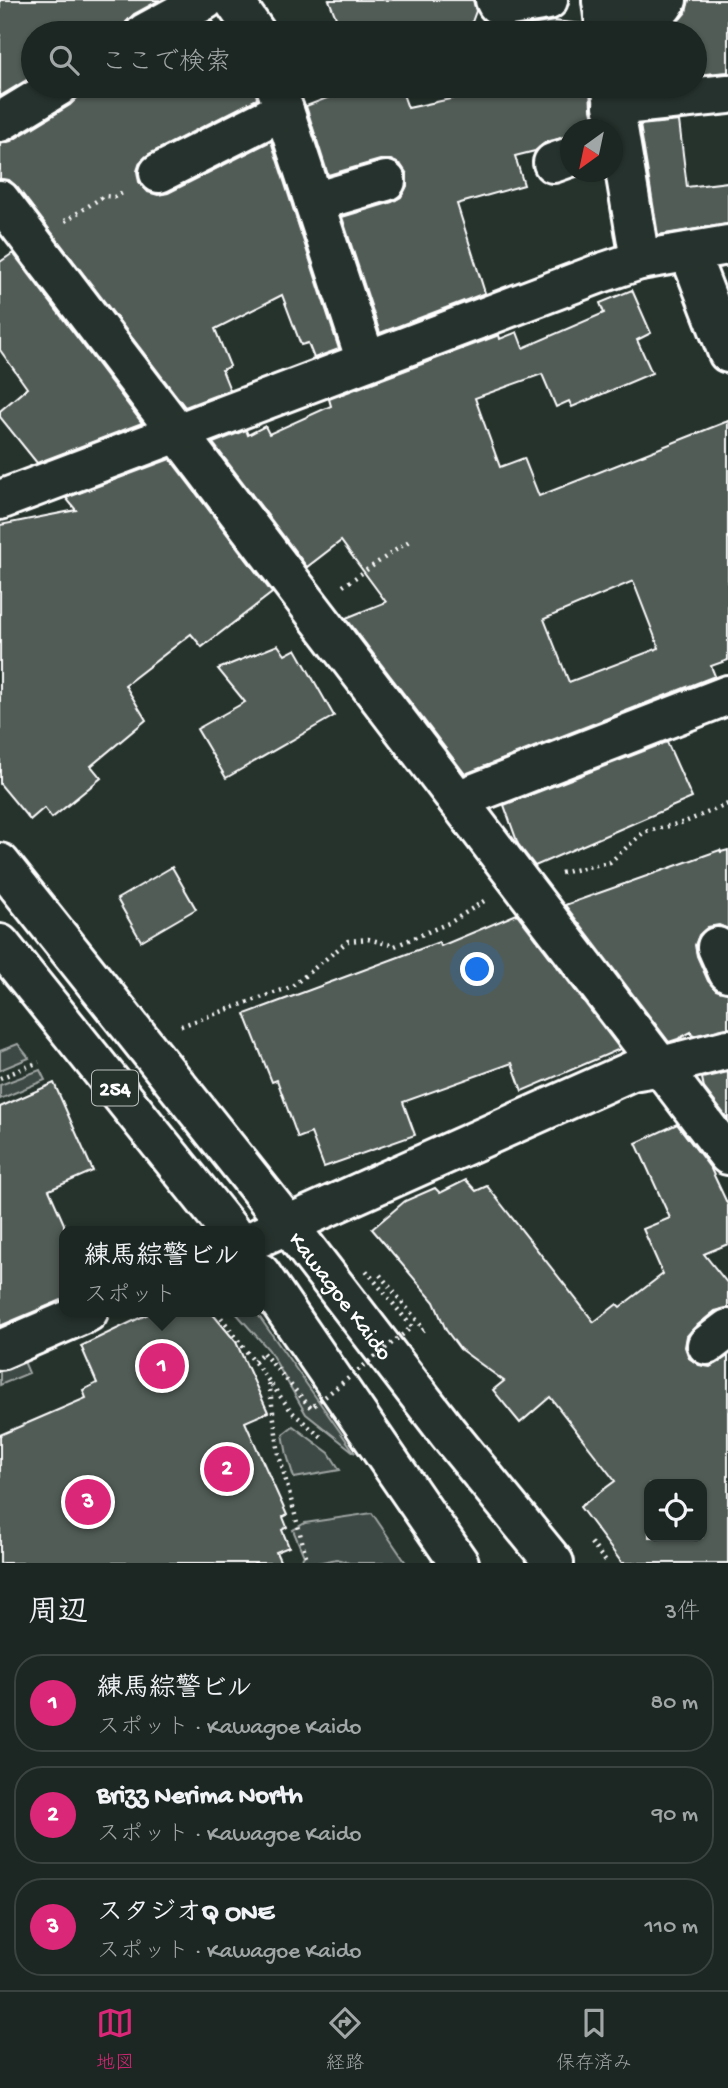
<!DOCTYPE html>
<html lang="ja">
<meta charset="utf-8">
<style>
:root{--surface:#1c2622;--page:#252e2a;--text:#f1f3f6;--muted:#a0a5a5;--line:#3a4340;--accent:#db2777}
body{margin:0;font-family:"Gochi Hand","Klee One",sans-serif;background:var(--page);color:var(--text)}
.controls{position:absolute;right:21px;bottom:21px;display:grid;overflow:hidden;border-radius:14px;box-shadow:0 2px 5px #0004}
.controls button{width:63px;height:63px;display:grid;place-items:center;padding:0;border:0;border-bottom:2px solid var(--line);background:var(--surface);color:var(--text);font:35px sans-serif}
.compass{position:absolute;left:560px;top:119px;width:63px;height:63px;border-radius:50%;background:var(--surface);box-shadow:0 2px 5px #0004;rotate:213deg}
.you{position:absolute;left:478px;top:970px;width:24px;height:24px;margin:-18px;border:5px solid #fff;border-radius:50%;background:#1a73e8;box-shadow:0 0 0 10px #1a73e833}
.badge{display:grid;place-items:center;width:46px;height:46px;border-radius:50%;background:var(--accent);color:#fff;font-size:23px;font-weight:700}
.pin{position:absolute;translate:-50% -50%;border:4px solid #fff;box-shadow:0 2px 7px #0006}
.popup{position:absolute;left:59px;top:1226px;width:206px;height:91px;box-sizing:border-box;display:grid;place-content:center;border-radius:14px;background:var(--surface);filter:drop-shadow(0 2px 5px #0005);font-size:23px;white-space:nowrap;color:var(--muted)}
.popup b{font-size:26px;color:var(--text)}
.popup::after{content:'';position:absolute;left:50%;top:100%;margin-left:-14px;border:14px solid transparent;border-top-color:var(--surface)}
.list{margin:0;padding:0;list-style:none}
h2{display:flex;justify-content:space-between;align-items:center;height:91px;margin:0;padding:0 28px;font-size:30px}
h2 small{font-size:23px;font-weight:400;color:var(--muted)}
.list li{display:grid;grid-template-columns:46px 1fr auto;gap:21px;align-items:center;box-sizing:border-box;height:98px;margin:0 14px 14px;padding:0 14px;border:2px solid var(--line);border-radius:28px}
.list b{display:block;font-size:26px;white-space:nowrap}
.list p{margin:0;font-size:23px;white-space:nowrap;color:var(--muted)}
.list em{font-size:23px;font-style:normal;color:var(--muted)}
.icon{flex:none;width:38px;height:38px;fill:none;stroke:currentColor;stroke-width:2;stroke-linecap:round;stroke-linejoin:round}
.map{position:relative;flex:none;width:728px;height:1563px;overflow:hidden}
.search{position:absolute;background:var(--surface);box-shadow:0 2px 5px #0004;left:21px;right:21px;top:21px;height:77px;display:flex;align-items:center;gap:18px;box-sizing:border-box;padding:0 24px;border-radius:38px;color:var(--muted);font-size:26px}
.sheet{height:427px;background:var(--surface)}
nav{display:flex;justify-content:space-around;align-items:center;box-sizing:border-box;height:98px;border-top:2px solid var(--line);background:var(--surface);font-size:19px;color:var(--muted)}
nav a{display:grid;justify-items:center;gap:4px}
nav .on{color:var(--accent)}
.map>svg:first-child{display:block}
</style>
<div class="map">
<svg width="728" height="1563" viewBox="0 0 728 1563">
<rect width="100%" height="100%" fill="#26332d"/>
<filter id="ink" filterUnits="userSpaceOnUse"><feTurbulence type="fractalNoise" baseFrequency=".0143" numOctaves="2"/><feDisplacementMap in="SourceGraphic" scale="14" xChannelSelector="R" yChannelSelector="G"/><feConvolveMatrix kernelMatrix="1 2 1 2 8 2 1 2 1" color-interpolation-filters="sRGB"/></filter>
<g filter="url(#ink)">
<g fill="#3e4944" stroke="#9ea4a2" stroke-width="2">
<path d="M18 1044 29 1058 0 1070V1051Z"/>
<path d="M40 1070 45 1080 0 1099V1085Z"/>
<path d="M235 1312H256L355 1453 306 1414 269 1350Z"/>
<path d="M23 1359 29 1373 0 1385V1369Z"/>
<path d="M293 1426 329 1453 340 1470 294 1478 287 1455 283 1434Z"/>
<path d="M372 1513 406 1563H349L337 1559 317 1563H303L302 1559 304 1556 293 1530 305 1523Z"/>
</g>
<g fill="#515c57" stroke="#fff" stroke-width="2" fill-rule="evenodd">
<path d="M0 0H160L134 14 126 22 123 33H33V76L0 96Z"/>
<path d="M329 0H473L476 11 468 33H342Z"/>
<path d="M689 0H728V72L695 75V33H627V26L655 30 671 26 681 18 686 12Z"/>
<path d="M213 21 220 33H190Z"/>
<path d="M554 21 583 24 584 33H484Z"/>
<path d="M81 86H255L257 99 149 154 140 162 137 171 139 182 148 192 158 195 168 193 271 141 339 349 314 358 308 343 301 345 282 295 215 329 230 366 222 370 230 390 185 407 17 187 9 180 0 179V144L11 141 70 105 78 97Z"/>
<path d="M358 86H400L408 108 483 92 481 86H590L591 109 596 130H570V136L546 142 535 151 515 156 524 185 457 204 485 293 380 333 342 217 392 202 401 197 407 186V174L401 165 391 160H380L328 175 306 106Z"/>
<path d="M679 121 687 187 728 182V224L658 235 640 125Z"/>
<path d="M13 253 142 423 37 463 0 417V411L27 388 0 350V262Z"/>
<path d="M632 290 651 333 637 340 652 373 572 407 569 401 556 407 542 374 475 398 500 467 524 458 539 496 728 421V660L711 666 715 676 465 774 346 618 386 602 341 541 307 567 213 443 246 430 248 435 265 426 269 434 331 406 329 399 499 335 500 339 517 332 523 348 604 313 600 303ZM633 581 659 648 569 682 544 619Z"/>
<path d="M170 459 272 593 202 647 191 634 125 685 146 720 91 766 101 778 52 818 44 808 30 820 0 784V525L76 510 66 498Z"/>
<path d="M278 645 285 655 296 649 334 716 226 778 197 729 245 702 218 669Z"/>
<path d="M667 742 692 798 535 866 518 844 504 805Z"/>
<path d="M720 850 721 852 728 850V929L719 925 708 927 699 935 695 945 697 956 708 981 716 990 728 993V1028L692 1036 691 1032 678 1039 669 1042 565 905Z"/>
<path d="M172 867 196 909 141 941 117 899Z"/>
<path d="M517 914 620 1049 522 1091 512 1063 403 1102 415 1135 324 1167 311 1133 298 1138 277 1080 272 1082 245 1014 439 942 441 946Z"/>
<path d="M728 1072V1119L704 1088 702 1078Z"/>
<path d="M54 1083 93 1171 49 1190 64 1224V1299L0 1326V1107Z"/>
<path d="M677 1124 711 1169 728 1205V1244L704 1254 728 1284V1308L715 1311 694 1328 687 1336 685 1347 689 1358 699 1365 710 1367 728 1356V1563H622L580 1507 615 1481 550 1397 520 1423 493 1390 504 1381 460 1349 446 1330 434 1302 372 1229 405 1201 435 1188 440 1193 466 1180 476 1191 487 1186 594 1322 617 1304 620 1307 663 1274 643 1229 670 1218 636 1143ZM649 1484H702V1537H649Z"/>
<path d="M152 1312H211L236 1342 268 1412 245 1422 287 1515 283 1517 287 1527 282 1530 289 1547 276 1552 281 1563H0V1435L86 1398 83 1390 97 1383 81 1346Z"/>
</g>
<g fill="none" stroke-linecap="round" stroke-linejoin="round">
<g stroke="#fff" stroke-width="44">
<g id="minor">
<path d="M233 0 256 33"/>
<path d="M495 0 497 4 504 7 548 0"/>
<path d="M602 0 658 8 663 6 667 0"/>
<path d="M602 0 606 33"/>
<path d="M145 33 205 0"/>
<path d="M276 86 366 361"/>
<path d="M611 86 640 260"/>
<path d="M613 106 728 94"/>
<path d="M0 122 59 86"/>
<path d="M553 163 570 157"/>
<path d="M159 173 284 110"/>
<path d="M0 200 728 1155"/>
<path d="M314 202 386 181"/>
<path d="M689 252 728 353"/>
<path d="M0 500 598 274 640 260 728 245"/>
<path d="M457 800 728 695"/>
<path d="M717 947 728 972"/>
<path d="M260 1237 632 1071 662 1066 728 1049"/>
<path d="M707 1345 728 1329"/>
<path d="M0 1350 88 1312"/>
</g>
</g>
<g stroke="#fff" stroke-width="44">
<g id="highway">
<path id="s1" d="M0 863 288 1225 448 1433 554 1563"/>
<path d="M0 944 230 1231"/>
<path d="M260 1273 459 1563"/>
</g>
</g>
<g stroke="#fff" stroke-width="4.5" stroke-dasharray="2 5" stroke-linecap="butt">
<path d="M65 221 104 196 114 197 125 192"/>
<path d="M343 586 412 539"/>
<path d="M561 873 610 862 644 832 685 822 728 804"/>
<path d="M181 1026 291 987 348 941 368 939 395 946 451 922 484 901"/>
<path d="M0 1078 39 1062"/>
<path d="M380 1275 424 1329 420 1332"/>
<path d="M217 1312 292 1412 321 1437"/>
<path d="M254 1361 263 1353"/>
<path d="M269 1383 279 1455 308 1563"/>
<path d="M591 1543 607 1563"/>
</g>
<use href="#minor" stroke="#26332d" stroke-width="38"/>
<use href="#highway" stroke="#26332d" stroke-width="38"/>
<path stroke="#fff" stroke-width="4.5" stroke-dasharray="2 5" stroke-linecap="butt" d="M263 1353 311 1408 412 1327 365 1269"/>
</g>
</g>
<g text-anchor="middle" stroke-width="5" stroke-linejoin="round" paint-order="stroke">
<rect fill="#26332d" stroke="#bec2c0" stroke-width="2" x="92" y="1070.5" width="46" height="35" rx="5"/>
<g font-size="21" font-weight="bold" fill="#fff">
<text x="115" y="1095">254</text>
</g>
<g font-size="23" fill="#fff" stroke="#26332d">
<text dy="8" stroke="none"><textPath href="#s1" startOffset="551">Kawagoe Kaido</textPath></text>
</g>
</g>
</svg>
<div class="controls">
<button><svg class="icon" aria-label="locate" viewBox="0 0 24 24"><circle cx="12" cy="12" r="6"/><path d="M12 2v4M12 18v4M2 12h4M18 12h4"/></svg></button>
</div>
<svg class="compass" viewBox="-18 -18 36 36"><path d="M0-13l5 13h-10z" fill="#e53935"/><path d="M0 13l5-13h-10z" fill="#a0a5a5"/></svg>
<div class="you"></div>
<div class="pin badge" style="left:162px;top:1366px">1</div>
<div class="popup"><b>練馬綜警ビル</b>スポット</div>
<div class="pin badge" style="left:227px;top:1469px">2</div>
<div class="pin badge" style="left:88px;top:1502px">3</div>
<div class="search"><svg class="icon" aria-label="search" viewBox="0 0 24 24"><circle cx="10" cy="10" r="6"/><path d="M15 15l6 6"/></svg>ここで検索</div>
</div>
<section class="sheet">
<h2>周辺<small>3件</small></h2>
<ul class="list">
<li><span class="badge">1</span><div><b>練馬綜警ビル</b><p>スポット · Kawagoe Kaido</p></div><em>80 m</em></li>
<li><span class="badge">2</span><div><b>Brizz Nerima North</b><p>スポット · Kawagoe Kaido</p></div><em>90 m</em></li>
<li><span class="badge">3</span><div><b>スタジオQ ONE</b><p>スポット · Kawagoe Kaido</p></div><em>110 m</em></li>
</ul>
</section>
<nav>
<a class="on"><svg class="icon" aria-label="map" viewBox="0 0 24 24"><path d="M3 6l6-2 6 2 6-2v14l-6 2-6-2-6 2zM9 4v14M15 6v14"/></svg>地図</a>
<a><svg class="icon" aria-label="directions" viewBox="0 0 24 24"><path d="M12 3l9 9-9 9-9-9zM9 14v-3h6M13 9l2 2-2 2"/></svg>経路</a>
<a><svg class="icon" aria-label="saved" viewBox="0 0 24 24"><path d="M7 4h10v16l-5-4-5 4z"/></svg>保存済み</a>
</nav>
